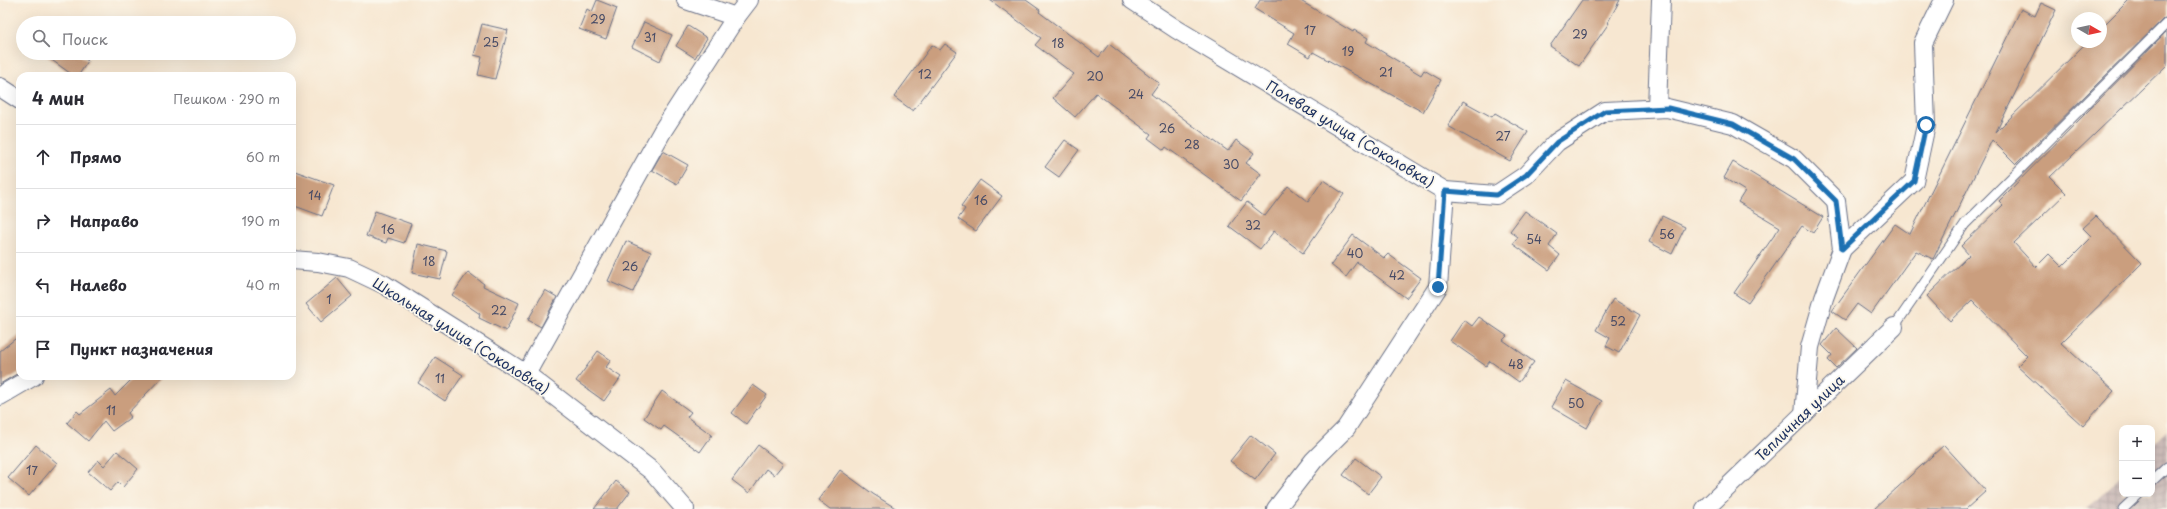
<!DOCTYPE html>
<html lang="ru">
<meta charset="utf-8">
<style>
:root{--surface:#fff;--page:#f7f7f7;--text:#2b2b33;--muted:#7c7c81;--line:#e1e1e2}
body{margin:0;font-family:"Playpen Sans",sans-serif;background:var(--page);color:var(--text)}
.controls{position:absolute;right:12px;bottom:12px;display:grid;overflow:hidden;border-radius:8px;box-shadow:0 4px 16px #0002}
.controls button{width:36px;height:36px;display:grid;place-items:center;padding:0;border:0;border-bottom:1px solid var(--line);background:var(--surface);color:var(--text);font:20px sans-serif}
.compass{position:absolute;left:2071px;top:12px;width:36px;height:36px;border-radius:50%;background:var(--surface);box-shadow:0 4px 16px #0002;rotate:99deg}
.stop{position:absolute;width:12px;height:12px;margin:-9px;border:3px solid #1f6fb2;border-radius:50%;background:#fff}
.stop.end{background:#1f6fb2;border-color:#fff;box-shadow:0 1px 4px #0008}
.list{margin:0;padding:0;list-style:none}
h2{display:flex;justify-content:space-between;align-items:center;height:52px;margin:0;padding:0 16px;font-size:17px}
h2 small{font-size:13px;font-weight:400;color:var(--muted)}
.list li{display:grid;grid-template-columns:26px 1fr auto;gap:12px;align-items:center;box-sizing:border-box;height:64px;padding:0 16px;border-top:1px solid var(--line)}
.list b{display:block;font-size:15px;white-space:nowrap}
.list em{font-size:13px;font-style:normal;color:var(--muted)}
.icon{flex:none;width:22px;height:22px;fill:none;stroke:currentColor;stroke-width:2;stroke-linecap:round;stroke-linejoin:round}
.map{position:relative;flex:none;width:2167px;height:509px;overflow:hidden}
.search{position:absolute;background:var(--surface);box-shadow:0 4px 16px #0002;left:16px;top:16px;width:280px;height:44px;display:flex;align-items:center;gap:10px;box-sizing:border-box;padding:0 14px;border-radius:22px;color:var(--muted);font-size:15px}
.panel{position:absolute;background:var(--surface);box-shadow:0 4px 16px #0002;left:16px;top:72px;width:280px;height:308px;border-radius:12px}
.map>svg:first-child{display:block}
</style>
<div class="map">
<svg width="2167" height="509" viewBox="0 0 2167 509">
<defs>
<pattern id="industrial-grid" width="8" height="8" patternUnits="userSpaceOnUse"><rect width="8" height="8" fill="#d0c0bc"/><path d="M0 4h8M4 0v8" fill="none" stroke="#b2a5a4"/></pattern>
</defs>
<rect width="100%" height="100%" fill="#fbf7ec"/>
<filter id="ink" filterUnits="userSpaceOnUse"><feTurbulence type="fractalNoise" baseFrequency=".025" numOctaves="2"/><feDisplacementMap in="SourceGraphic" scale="8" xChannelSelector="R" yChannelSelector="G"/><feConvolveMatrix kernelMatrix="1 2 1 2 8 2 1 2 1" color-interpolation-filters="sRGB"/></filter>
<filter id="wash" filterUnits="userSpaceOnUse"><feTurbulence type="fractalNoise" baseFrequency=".012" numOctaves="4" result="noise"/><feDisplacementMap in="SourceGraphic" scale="16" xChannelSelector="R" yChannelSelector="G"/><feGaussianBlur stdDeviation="0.9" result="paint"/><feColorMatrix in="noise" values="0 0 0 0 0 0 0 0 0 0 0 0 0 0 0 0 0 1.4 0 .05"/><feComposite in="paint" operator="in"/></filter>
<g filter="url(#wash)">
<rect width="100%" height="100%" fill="#f7e7d1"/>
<path fill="url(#industrial-grid)" d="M2167 430V509H2087L2122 475V494H2152V445Z"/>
<g id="blocks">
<g fill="#ca9e7e">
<path d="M597 0 617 8 606 39 579 29 587 9 592 12Z"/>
<path d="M990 0H1026L1040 10 1039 12 1099 57 1109 44 1159 83 1151 94 1192 125 1228 151 1236 140 1254 153 1246 163 1261 174 1241 201 1166 147 1164 150 1148 138 1151 134 1096 93 1075 117 1053 98 1074 74 1035 45 1041 38Z"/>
<path d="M1260 0H1299L1353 32 1354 30 1368 38 1366 42 1421 75 1424 70 1441 80 1423 112 1313 52 1310 57 1288 44 1294 33 1255 9Z"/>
<path d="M1582 0H1620L1608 22 1609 23 1579 66 1550 46Z"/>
<path d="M2129 0H2167V17L2163 19 2016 164 1992 140 1933 259 1916 251 1871 314 1857 304 1845 320 1832 311 1895 224 1910 234 2021 9 2035 16 2041 3 2056 10 1996 132 2087 42H2101V28Z"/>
<path d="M644 22 672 35 660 61 632 47Z"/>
<path d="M482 24 508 30 495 79 478 75 482 57 474 55Z"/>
<path d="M688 26 707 38 695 58 676 46Z"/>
<path d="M2167 31V65L2050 177 2066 193 2014 243 2036 267 2049 254 2062 267 2092 237 2083 228 2096 216 2142 263 2061 343 2114 391 2083 426 2017 366 2027 356 1972 300 1950 321 1927 296 1969 255 1961 246 2003 205 1999 201Z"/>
<path d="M945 44 957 52 913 111 894 97 932 45 940 50Z"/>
<path d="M42 53H77L88 61 78 76H74Z"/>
<path d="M1463 101 1492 117 1495 113 1528 132 1510 161 1448 126Z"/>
<path d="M1065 140 1079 150 1059 177 1045 167Z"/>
<path d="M663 151 688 165 677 184 652 170Z"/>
<path d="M1733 162 1823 217 1813 233 1802 226 1748 303 1734 293 1780 227 1738 202 1745 191 1724 178Z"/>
<path d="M292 170 334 185 322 216 292 205Z"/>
<path d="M980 180 1002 196 976 231 958 219 965 209 961 206Z"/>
<path d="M1323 180 1344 194 1303 253 1274 231 1260 249 1229 226 1247 202 1265 216 1288 186 1308 202Z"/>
<path d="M375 211 411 224 404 243 388 238 386 243 366 236Z"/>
<path d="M1525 211 1557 234 1549 246 1560 255 1549 270 1513 244 1518 237 1510 231Z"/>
<path d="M1662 216 1685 227 1672 254 1649 242Z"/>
<path d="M1353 235 1384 258 1388 254 1421 278 1406 298 1357 262 1346 277 1331 265Z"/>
<path d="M626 241 651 252 633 292 608 281Z"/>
<path d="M418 244 447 251 440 279 412 273Z"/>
<path d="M468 272 484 284 483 286 519 303 506 331 479 318 480 314 452 295Z"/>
<path d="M337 278 352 296 321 322 306 304Z"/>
<path d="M545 290 557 297 541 327 528 320Z"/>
<path d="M1613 299 1640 315 1619 353 1606 346 1610 338 1596 330Z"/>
<path d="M1479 317 1507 336 1503 340 1534 362 1519 382 1490 361 1486 366 1450 341 1464 320 1472 326Z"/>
<path d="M1836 328 1857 348 1836 368 1828 360 1832 355 1822 345Z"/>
<path d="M20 335V372L0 384V351Z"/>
<path d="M598 351 611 360 606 367 621 377 604 401 576 381Z"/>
<path d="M435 357 463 375 445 401 418 383Z"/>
<path d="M135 376H163L128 413 131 417 112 431 104 421 88 441 67 423 77 411 80 414 111 390 115 396Z"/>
<path d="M1566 381 1602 401 1587 428 1551 407Z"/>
<path d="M753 385 767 395 746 424 732 413Z"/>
<path d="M662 391 691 412 687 417 712 435 700 452 664 426 661 430 644 418Z"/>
<path d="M1251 435 1275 454 1255 480 1230 461Z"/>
<path d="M36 445 57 463 29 496 8 478Z"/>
<path d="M758 445 783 464 774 475 766 469 749 493 732 480Z"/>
<path d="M1944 445 1986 491 1966 509H1874Z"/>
<path d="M117 451 138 469 123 487 118 482 110 491 88 472 98 460 104 466Z"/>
<path d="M1356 458 1381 477 1368 494 1343 475Z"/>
<path d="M840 470 873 494 897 509H830L818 500Z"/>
<path d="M616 481 630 492 617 509H594Z"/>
</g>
</g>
</g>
<g filter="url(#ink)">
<use href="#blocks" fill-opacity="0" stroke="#686f86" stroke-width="1"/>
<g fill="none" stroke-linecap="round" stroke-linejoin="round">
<g stroke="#686f86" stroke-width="11">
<g id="service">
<path d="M1894 327 1965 224 2167 23"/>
<path d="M2152 481 2167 467"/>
<path d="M2123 509 2139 494"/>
</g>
</g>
<g stroke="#686f86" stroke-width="20">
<g id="minor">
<path d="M686 0 736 17"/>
<path d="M1132 0 1176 29 1445 191 1496 195 1526 175 1557 142 1605 111 1667 108 1733 124 1794 159 1836 201 1842 249 1824 298 1810 347 1804 414"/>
<path d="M0 87 20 100"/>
<path d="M1657 108 1661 0"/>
<path d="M1842 249 1914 181 1926 125 1923 43 1944 0"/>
<path d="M292 260 318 262 349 268 385 285 526 374 652 471 685 509"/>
<path d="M526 374 663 130 736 17 749 0"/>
<path d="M0 396 34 376"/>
<path d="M1276 509 1314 460 1346 428 1438 287 1445 191"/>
<path d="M1705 509 1894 327"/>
</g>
</g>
<use href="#service" stroke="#fff" stroke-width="9"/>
<use href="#minor" stroke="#fff" stroke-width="18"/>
</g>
</g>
<g fill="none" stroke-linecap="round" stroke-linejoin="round" filter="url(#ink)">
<path stroke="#1f6fb2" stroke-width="5" d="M1438 287 1445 191 1496 195 1526 175 1557 142 1605 111 1668 108 1733 124 1794 159 1836 201 1842 249 1914 181 1926 125"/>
</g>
<g text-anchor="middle" stroke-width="3.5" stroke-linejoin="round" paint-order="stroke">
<g font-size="12" fill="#474b66">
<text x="598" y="24">29</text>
<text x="1310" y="35">17</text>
<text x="1580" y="39">29</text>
<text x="650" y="42">31</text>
<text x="491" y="47">25</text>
<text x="1058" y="48">18</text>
<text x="1348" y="56">19</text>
<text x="1386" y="77">21</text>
<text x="925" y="79">12</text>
<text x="1095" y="81">20</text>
<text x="1136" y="99">24</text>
<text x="1167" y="133">26</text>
<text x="1503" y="141">27</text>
<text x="1192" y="149">28</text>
<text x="1231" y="169">30</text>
<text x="315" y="200">14</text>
<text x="981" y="205">16</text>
<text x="1253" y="230">32</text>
<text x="388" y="234">16</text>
<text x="1667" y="239">56</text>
<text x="1534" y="244">54</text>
<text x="1355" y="258">40</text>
<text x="429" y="266">18</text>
<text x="630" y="271">26</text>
<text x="1397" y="280">42</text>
<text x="329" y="304">1</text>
<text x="499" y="315">22</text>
<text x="1618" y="326">52</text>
<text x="1516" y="369">48</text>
<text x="440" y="383">11</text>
<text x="1576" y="408">50</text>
<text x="111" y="415">11</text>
<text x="32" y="475">17</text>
</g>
<g font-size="14" fill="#1b2f5e" stroke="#fbf7ec">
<text transform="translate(1350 134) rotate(31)" y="5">Полевая улица (Соколовка)</text>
<text transform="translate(461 336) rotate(32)" y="5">Школьная улица (Соколовка)</text>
<text transform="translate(1800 418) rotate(-44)" y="5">Тепличная улица</text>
</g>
</g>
</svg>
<div class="controls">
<button>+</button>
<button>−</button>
</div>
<svg class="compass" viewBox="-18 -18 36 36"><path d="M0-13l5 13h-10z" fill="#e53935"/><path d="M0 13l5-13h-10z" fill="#7c7c81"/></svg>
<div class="stop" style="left:1926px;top:125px"></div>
<div class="stop end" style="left:1438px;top:287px"></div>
<div class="search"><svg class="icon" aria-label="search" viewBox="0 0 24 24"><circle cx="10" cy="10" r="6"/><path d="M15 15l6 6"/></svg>Поиск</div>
<section class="panel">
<h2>4 мин<small>Пешком · 290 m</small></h2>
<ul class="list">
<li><svg class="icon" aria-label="ahead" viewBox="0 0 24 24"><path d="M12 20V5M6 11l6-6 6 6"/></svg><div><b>Прямо</b></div><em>60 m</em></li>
<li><svg class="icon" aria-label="right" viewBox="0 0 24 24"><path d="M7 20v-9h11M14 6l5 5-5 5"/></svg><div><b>Направо</b></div><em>190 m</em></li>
<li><svg class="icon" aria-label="left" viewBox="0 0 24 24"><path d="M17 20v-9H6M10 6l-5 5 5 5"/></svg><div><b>Налево</b></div><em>40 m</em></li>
<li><svg class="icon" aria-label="arrive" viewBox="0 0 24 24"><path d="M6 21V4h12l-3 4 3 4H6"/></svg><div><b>Пункт назначения</b></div></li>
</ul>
</section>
</div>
